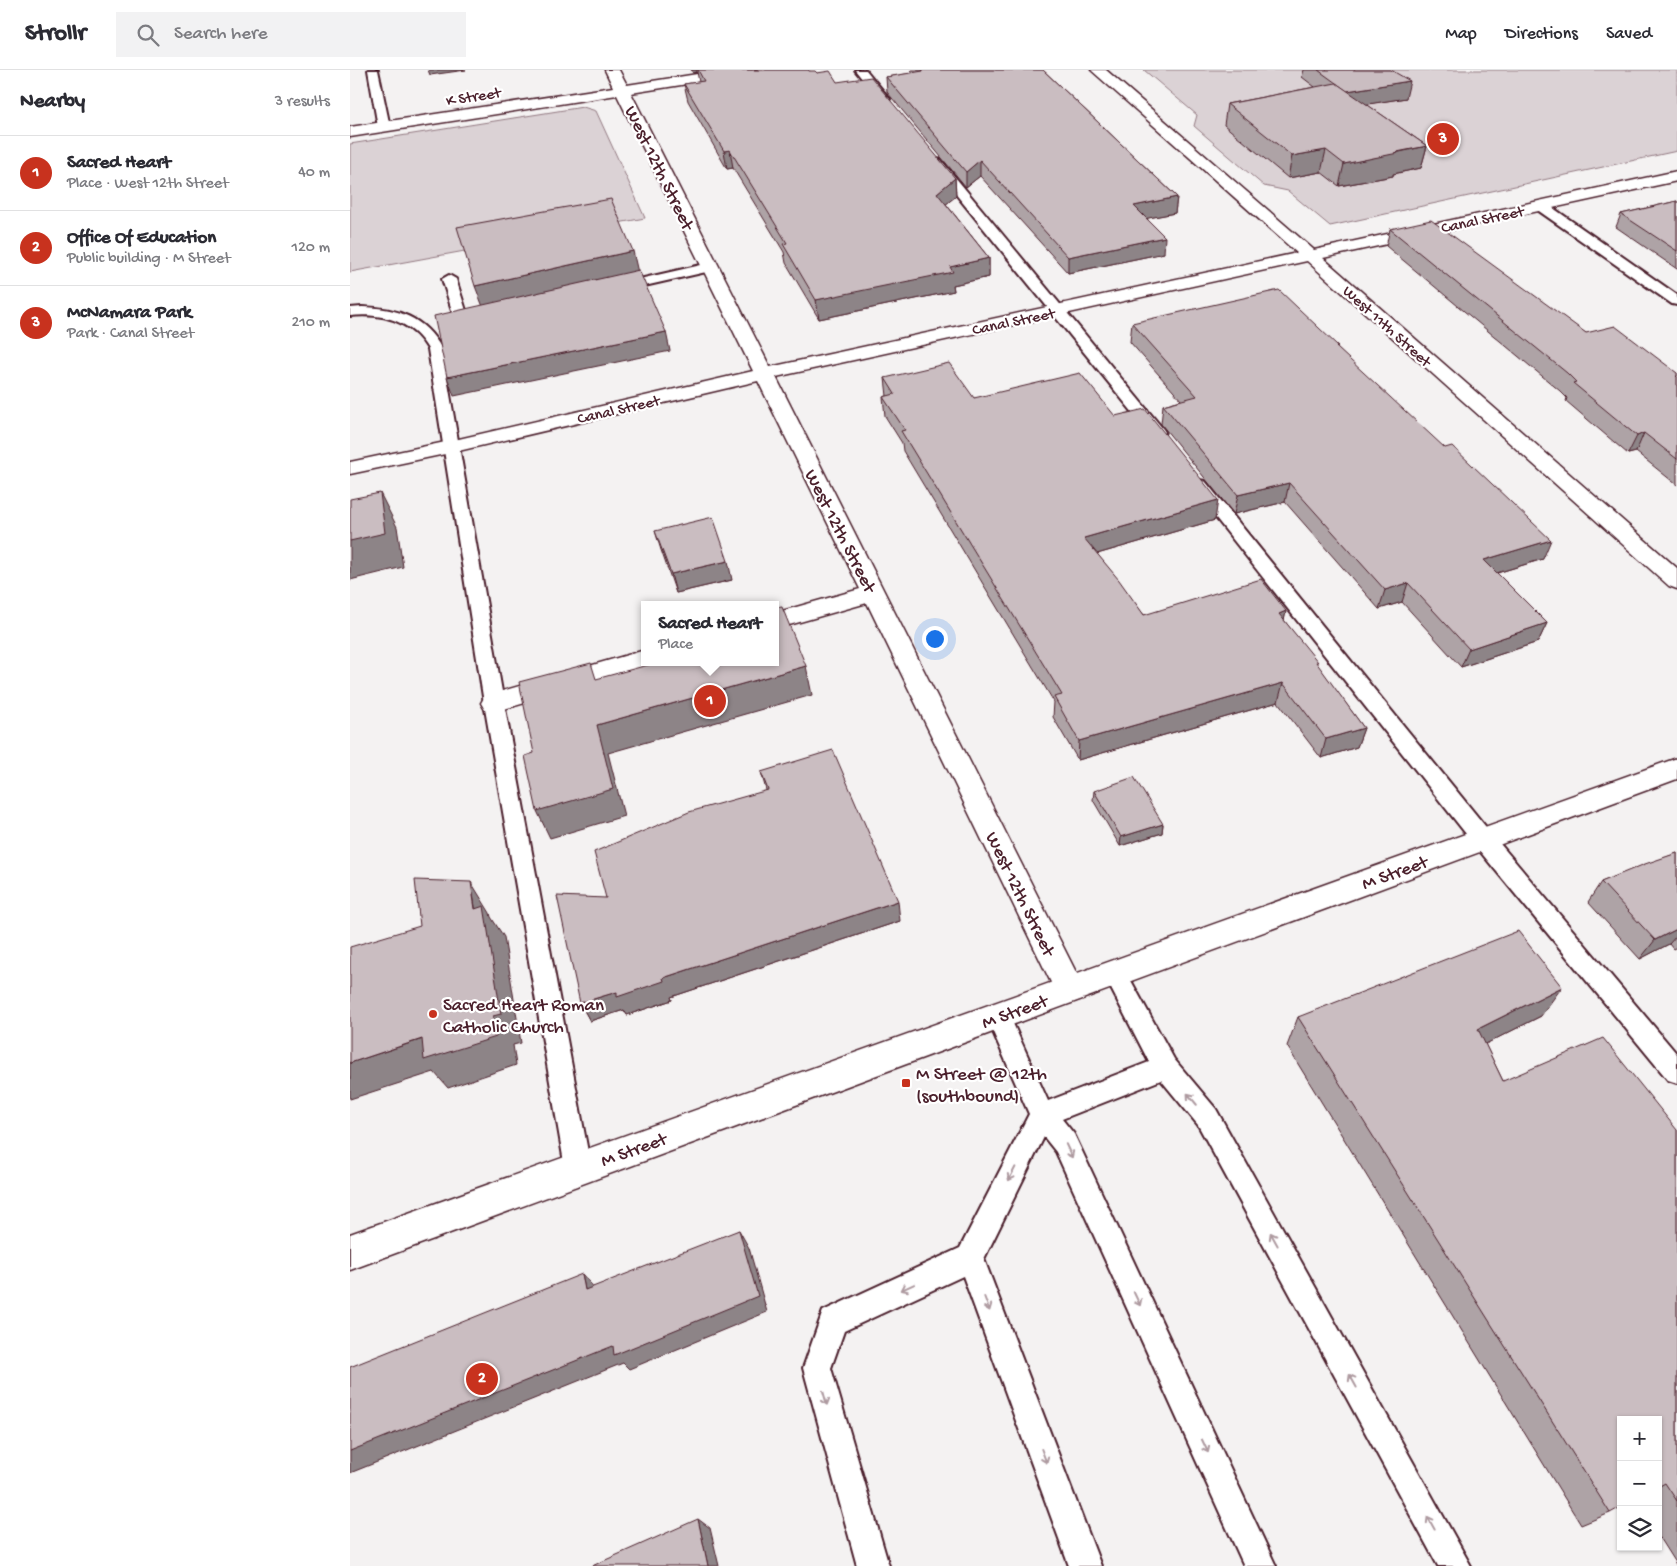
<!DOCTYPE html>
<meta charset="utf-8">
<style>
:root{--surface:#fff;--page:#f2f2f3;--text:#2b2b33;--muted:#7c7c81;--line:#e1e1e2;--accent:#c8321e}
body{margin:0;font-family:"Gochi Hand",sans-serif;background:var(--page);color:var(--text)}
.controls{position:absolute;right:15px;bottom:15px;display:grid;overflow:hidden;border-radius:0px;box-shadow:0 1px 4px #0004}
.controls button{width:45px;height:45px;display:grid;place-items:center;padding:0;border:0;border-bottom:1px solid var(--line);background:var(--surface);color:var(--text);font:25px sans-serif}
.you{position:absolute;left:584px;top:568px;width:18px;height:18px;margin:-12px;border:4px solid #fff;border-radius:50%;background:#1a73e8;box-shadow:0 0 0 8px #1a73e833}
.badge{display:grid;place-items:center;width:32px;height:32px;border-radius:50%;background:var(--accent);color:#fff;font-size:16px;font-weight:700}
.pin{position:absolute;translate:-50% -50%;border:2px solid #fff;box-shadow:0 1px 5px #0006}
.popup{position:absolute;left:291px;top:531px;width:138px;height:65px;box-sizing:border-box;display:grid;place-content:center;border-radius:0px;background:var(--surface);filter:drop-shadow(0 1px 4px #0005);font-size:16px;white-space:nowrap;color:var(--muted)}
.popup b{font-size:19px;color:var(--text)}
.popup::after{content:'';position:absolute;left:50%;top:100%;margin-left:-10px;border:10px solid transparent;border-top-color:var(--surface)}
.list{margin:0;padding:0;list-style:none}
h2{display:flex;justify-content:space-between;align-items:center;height:65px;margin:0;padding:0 20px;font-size:21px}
h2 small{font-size:16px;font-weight:400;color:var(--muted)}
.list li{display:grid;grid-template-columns:32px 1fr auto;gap:15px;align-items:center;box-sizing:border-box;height:75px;padding:0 20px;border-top:1px solid var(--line)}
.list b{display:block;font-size:19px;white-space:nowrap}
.list p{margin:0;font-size:16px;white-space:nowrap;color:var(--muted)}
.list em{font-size:16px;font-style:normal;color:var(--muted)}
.icon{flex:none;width:28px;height:28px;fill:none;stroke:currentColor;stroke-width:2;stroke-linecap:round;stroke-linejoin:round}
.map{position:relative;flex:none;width:1327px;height:1496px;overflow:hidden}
header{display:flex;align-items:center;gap:30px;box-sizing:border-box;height:70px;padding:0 25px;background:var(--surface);border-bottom:1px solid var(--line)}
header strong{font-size:24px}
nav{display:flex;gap:28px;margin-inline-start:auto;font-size:18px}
.search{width:350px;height:45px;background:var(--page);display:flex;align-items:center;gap:12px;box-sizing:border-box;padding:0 18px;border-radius:0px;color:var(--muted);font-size:19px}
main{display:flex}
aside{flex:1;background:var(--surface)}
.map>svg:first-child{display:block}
</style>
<header>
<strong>Strollr</strong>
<div class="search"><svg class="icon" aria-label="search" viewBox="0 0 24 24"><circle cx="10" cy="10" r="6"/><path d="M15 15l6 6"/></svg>Search here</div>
<nav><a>Map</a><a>Directions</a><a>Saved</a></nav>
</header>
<main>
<aside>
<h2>Nearby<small>3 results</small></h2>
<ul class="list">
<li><span class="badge">1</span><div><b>Sacred Heart</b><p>Place · West 12th Street</p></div><em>40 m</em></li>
<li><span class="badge">2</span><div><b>Office Of Education</b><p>Public building · M Street</p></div><em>120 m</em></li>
<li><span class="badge">3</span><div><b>McNamara Park</b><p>Park · Canal Street</p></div><em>210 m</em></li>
</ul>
</aside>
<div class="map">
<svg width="1327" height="1496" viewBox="0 0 1327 1496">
<rect width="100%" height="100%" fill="#f4f2f2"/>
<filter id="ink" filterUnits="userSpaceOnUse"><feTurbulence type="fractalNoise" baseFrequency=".02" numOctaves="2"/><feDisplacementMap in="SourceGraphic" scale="10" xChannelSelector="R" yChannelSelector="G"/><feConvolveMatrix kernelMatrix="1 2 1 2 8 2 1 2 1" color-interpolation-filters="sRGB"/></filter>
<g filter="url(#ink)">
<g fill="#dbd2d5" stroke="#927880">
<path d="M794 0H1327V81L980 156 938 121 914 116 844 56 847 45Z"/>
<path d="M233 37 246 41 295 148 0 202V74Z"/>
</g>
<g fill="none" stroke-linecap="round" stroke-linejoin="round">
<g stroke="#4a1f2b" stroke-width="4">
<g id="lane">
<path d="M18 0H28L40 57 38 59 34 60 28 57Z"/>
<path d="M505 0H516L538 27 540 29 538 31H530Z"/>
<path d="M587 89 591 90 813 359 815 362 813 365H801L583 96 581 93Z"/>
<path d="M1191 132 1196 133 1327 225V235L1322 234 1186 139 1185 136 1186 133Z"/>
<path d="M360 193 367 197 365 200 268 222 261 218 263 215Z"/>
<path d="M99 205 106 209 120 253 118 256H108L106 253 92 209Z"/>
<path d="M12 237C48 238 74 247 92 279L154 633 241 1098 237 1107 228 1111 219 1107 215 1098 134 633 78 279C61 250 31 243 0 246V238Z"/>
<path d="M849 410 855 411 1140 762 1327 984V1013L1318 1010 1124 774 843 419 841 415 843 411Z"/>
<path d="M765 893 773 896 824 989 866 1039 1121 1496H1088L848 1055 811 1010 712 1049 724 1064 926 1496H894L706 1082 694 1067 634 1189 751 1496H719L613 1206 494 1261 481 1298 539 1496H507L453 1298 473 1241 610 1178 679 1044 636 946 640 938 648 935 656 938 698 1031 799 992 753 903 757 896Z"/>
</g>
</g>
<g stroke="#4a1f2b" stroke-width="3">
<g id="street">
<path d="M255 0H269L277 15 373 0H407L400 4 281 23 420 297 947 183 741 0H756L964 180 1327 101V111L973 188 1327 498V519L1319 516 957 191 426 307 735 920 731 929 720 933 709 929 517 533 425 559V543L510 519 408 311 100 383 0 404V392L100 371 403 301 267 25 0 67V57L263 17Z"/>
<path d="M295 580V592H305L304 595 144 642 135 640 131 633 135 626Z"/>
</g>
</g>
<g stroke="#4a1f2b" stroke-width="3">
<path id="secondary" d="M1327 688V709L0 1200V1164Z"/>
</g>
<use href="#lane" fill="#fff" fill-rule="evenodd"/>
<use href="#street" fill="#fff" fill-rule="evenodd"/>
<use href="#secondary" fill="#fff" fill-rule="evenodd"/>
</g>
<g fill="#aea3a6" stroke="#4a1f2b">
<path d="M341 0H458L459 1 467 3 487 12 605 108 606 126 596 134 639 188V207L603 215 604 221 469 249 436 193 434 182 383 98 377 99 338 31 334 14 349 12 347 2 343 3Z"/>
<path d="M561 0H693L827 127 825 143 797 148 814 183 718 203 630 106 616 117 537 22 536 7 563 3Z"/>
<path d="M954 0H1041L1056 28 1016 34 1077 76 1071 98 1043 104V106L989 116 971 102 938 108 874 55 877 34 965 17 952 7Z"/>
<path d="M1327 131V199L1266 157 1271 144Z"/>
<path d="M1040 159 1236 263 1327 303V415L1286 382 1278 384 1216 331 1217 328 1210 321 1036 176Z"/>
<path d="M782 253 988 276 987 278 1193 489 1147 503 1197 553 1188 572 1111 597 1052 532 1029 539 935 432 884 444 811 354 813 335 831 330 780 272Z"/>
<path d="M535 308 624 328 765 346 865 450 747 484 794 545 936 541 934 550 1014 658 1007 677 971 688 928 632 728 690 703 647 704 632 553 381 552 373 535 346 533 327 537 326Z"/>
<path d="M305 461 382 510 326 523 311 480Z"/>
<path d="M411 702 550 851 321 927 322 930 277 945 274 940 240 951 230 933 416 720Z"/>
<path d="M744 721 813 754 812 763 770 776 743 730Z"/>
<path d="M1327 783V877L1323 879 1319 874 1290 889 1238 832 1251 812Z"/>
<path d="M1191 946 1135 974 1153 1011 1327 1060V1496L1308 1466V1350L1260 1443 1231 1455 937 976 948 947Z"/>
</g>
<g fill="#8d8487" stroke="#4a1f2b">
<path d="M78 0H116L80 5Z"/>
<path d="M342 0H347V2L343 3Z"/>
<path d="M1060 11 1056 28 994 38 997 21Z"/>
<path d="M1077 76 1071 98 1043 104V106L989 116 994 94Z"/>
<path d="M380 80 383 98 377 99 374 81Z"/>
<path d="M976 80 971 102 938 108 942 86Z"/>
<path d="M630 90V106L616 117V102Z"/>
<path d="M605 108 606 126 588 141 587 123Z"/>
<path d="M827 127 825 143 783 151 784 136Z"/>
<path d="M815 167 814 183 718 203V187Z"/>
<path d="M283 181 289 207 135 242 125 216Z"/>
<path d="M639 188V207L603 215 604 221 469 249 466 230 600 197Z"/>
<path d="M316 262 320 281 104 326 97 307Z"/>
<path d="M1294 363 1286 382 1278 384 1287 366Z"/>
<path d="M939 413 935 432 884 444 888 425Z"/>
<path d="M30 423 47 457 53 497 0 510V471Z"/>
<path d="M868 430 865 450 733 488 734 468Z"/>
<path d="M1201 470 1193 489 1127 509 1134 490Z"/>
<path d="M378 491 382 510 326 523 321 504Z"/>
<path d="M1058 513 1052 532 1029 539 1035 520Z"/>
<path d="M936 541 932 561 929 544Z"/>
<path d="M1197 553 1188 572 1111 597 1119 579Z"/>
<path d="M456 596 462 625 258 683 274 746 200 768 187 741 247 655Z"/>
<path d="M933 613 928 632 728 690 729 671Z"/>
<path d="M1014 658 1007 677 971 688 976 669Z"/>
<path d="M813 754 812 763 770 776 771 767Z"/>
<path d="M121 812 140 843 141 847 154 867 171 973 163 975 166 995 98 1018 84 1002 0 1029V993L143 946Z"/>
<path d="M548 831 550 851 321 927 322 930 277 945 274 940 240 951 230 933 313 908Z"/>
<path d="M1327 859V865L1319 874 1290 889 1305 870Z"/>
<path d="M1212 917 1191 946 1110 987 1128 959Z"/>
<path d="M389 1160 399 1178 417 1242 279 1299 273 1293 0 1403V1381Z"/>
<path d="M232 1204 247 1221 235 1220Z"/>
<path d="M348 1449 360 1458 369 1496H358Z"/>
</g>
<g fill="#cabdc1" stroke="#4a1f2b">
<path d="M348 0H458L459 1H465L467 3 480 1 487 12 521 7 605 108 587 123 639 188 600 197 603 202 466 230 433 174 437 173 380 80 374 81 334 14 354 11Z"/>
<path d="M572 0H693L827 127 784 136 815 167 718 187 630 90 616 102 536 7 573 1Z"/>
<path d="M968 0H1041L1060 11 997 21Z"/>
<path d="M986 13 1077 76 1047 82 1048 83 994 94 976 80 942 86 877 34Z"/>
<path d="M261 129 283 181 125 216 107 157Z"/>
<path d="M1327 131V181L1271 144Z"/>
<path d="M1081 150 1236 263 1265 256 1327 303V306H1326L1327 307V389L1294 363 1287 366 1223 313 1226 312 1217 303 1040 159Z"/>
<path d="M289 200 316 262 97 307 84 246Z"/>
<path d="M929 220 988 276 986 277 1095 378 1102 376 1201 470 1134 490 1197 553 1119 579 1058 513 1035 520 939 413 888 425 813 335 847 326 782 253Z"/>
<path d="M599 293 624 328 730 303 765 346 795 339 868 430 734 468 769 510 794 545 911 509 936 541 929 544 968 592H966L1014 658 976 669 933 613 729 671 704 627 712 625 551 361 555 360 533 327 545 324 535 308Z"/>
<path d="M30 423 35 463 0 471V429Z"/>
<path d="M363 447 378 491 321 504 305 461Z"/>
<path d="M432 537 456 596 247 655 263 719 187 741 175 686 184 683 169 612 241 593 246 609 309 592H425V538Z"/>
<path d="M483 680 548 831 313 908 314 911 267 927V922L230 933 207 826 256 828 244 782 339 742 418 720 411 702Z"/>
<path d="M784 707 813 754 771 767 744 721Z"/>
<path d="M1327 783V859L1305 870 1251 812 1295 794Z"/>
<path d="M65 810 121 812 125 839 134 836 151 944 143 946 146 967 74 990 72 969 0 993V877L70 856Z"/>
<path d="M1168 861 1212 917 1128 959 1153 1011 1253 968 1327 1060V1431L1315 1413 1308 1417V1350H1271V1437L1260 1443 948 947Z"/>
<path d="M389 1160 408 1226 264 1285 263 1276 0 1381V1297L232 1204 235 1220Z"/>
<path d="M348 1449 358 1496H242Z"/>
</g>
<defs><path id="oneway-shaft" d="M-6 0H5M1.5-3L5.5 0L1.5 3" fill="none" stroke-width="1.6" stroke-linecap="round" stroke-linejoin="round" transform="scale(1.25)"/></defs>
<g stroke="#ae9aa0">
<use href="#oneway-shaft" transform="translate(842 1029) rotate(-130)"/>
<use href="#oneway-shaft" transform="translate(719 1081) rotate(65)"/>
<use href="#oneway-shaft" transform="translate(662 1104) rotate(117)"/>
<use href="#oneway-shaft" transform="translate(924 1169) rotate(-119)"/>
<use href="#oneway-shaft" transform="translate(558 1217) rotate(155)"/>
<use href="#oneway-shaft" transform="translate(787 1229) rotate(65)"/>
<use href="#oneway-shaft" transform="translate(637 1234) rotate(69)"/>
<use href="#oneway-shaft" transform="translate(1003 1311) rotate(-119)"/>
<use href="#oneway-shaft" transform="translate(475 1328) rotate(74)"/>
<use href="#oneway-shaft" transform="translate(855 1376) rotate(65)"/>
<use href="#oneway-shaft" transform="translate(694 1386) rotate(69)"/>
<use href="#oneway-shaft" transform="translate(1081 1453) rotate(-119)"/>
</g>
</g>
<g fill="#c8321e" stroke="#fff" stroke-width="2">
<circle cx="83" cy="944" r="5"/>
<rect x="551" y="1008" width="10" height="10" rx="2.5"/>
</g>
<g text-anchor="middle" stroke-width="4.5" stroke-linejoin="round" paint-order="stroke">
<g font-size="16" fill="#4a1f2b" stroke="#fff">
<text transform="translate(123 25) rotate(-9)" y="6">K Street</text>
<text transform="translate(1132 148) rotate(-12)" y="6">Canal Street</text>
<text transform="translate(663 250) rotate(-12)" y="6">Canal Street</text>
<text transform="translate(1038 255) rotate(42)" y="6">West 11th Street</text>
<text transform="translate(268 338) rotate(-13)" y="6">Canal Street</text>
</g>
<g font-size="19" fill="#4a1f2b" stroke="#fff">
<text transform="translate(311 97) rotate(64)" y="7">West 12th Street</text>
<text transform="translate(492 460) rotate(63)" y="7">West 12th Street</text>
<text transform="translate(1044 801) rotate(-20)" y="7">M Street</text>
<text transform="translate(672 823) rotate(64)" y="7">West 12th Street</text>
<text transform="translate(664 940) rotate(-20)" y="7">M Street</text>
<text transform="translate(283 1078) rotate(-20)" y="7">M Street</text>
</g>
<g font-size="19" fill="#4a1f2b" stroke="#fff" text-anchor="start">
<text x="93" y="940">Sacred Heart Roman<tspan x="93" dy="22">Catholic Church</tspan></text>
<text x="566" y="1009">M Street @ 12th<tspan x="566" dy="22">(southbound)</tspan></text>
</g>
</g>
</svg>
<div class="controls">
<button>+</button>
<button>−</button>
<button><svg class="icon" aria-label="layers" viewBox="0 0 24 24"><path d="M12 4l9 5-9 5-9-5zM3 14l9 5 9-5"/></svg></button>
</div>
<div class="you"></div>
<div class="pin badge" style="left:360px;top:631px">1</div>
<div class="popup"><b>Sacred Heart</b>Place</div>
<div class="pin badge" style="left:132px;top:1309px">2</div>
<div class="pin badge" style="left:1093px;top:69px">3</div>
</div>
</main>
